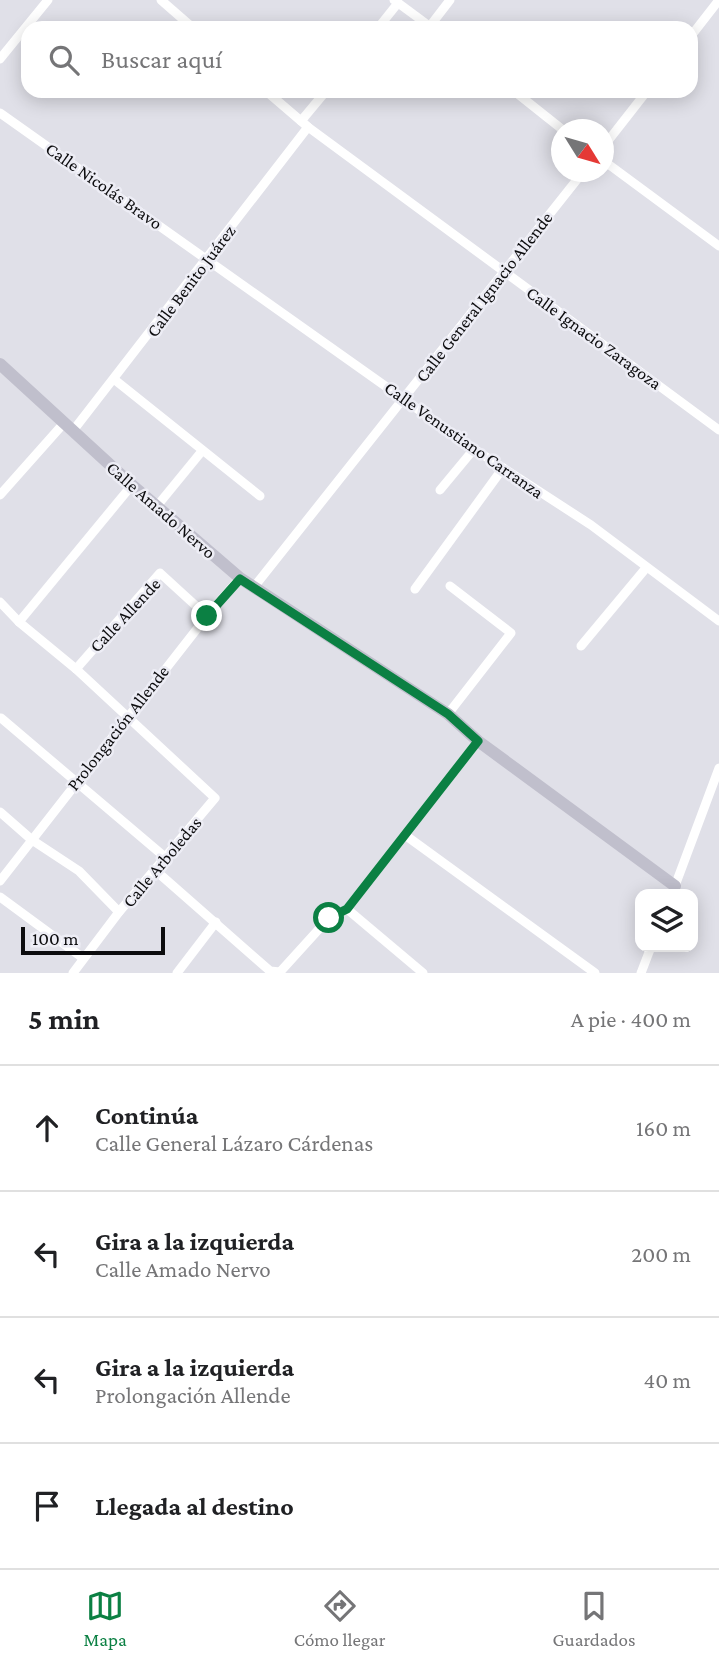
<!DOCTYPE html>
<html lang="es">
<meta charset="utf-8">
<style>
:root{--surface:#fff;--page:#f2f2f2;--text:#202124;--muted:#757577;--line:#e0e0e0;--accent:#0b8043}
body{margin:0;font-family:"Crimson Pro",serif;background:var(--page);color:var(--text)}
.controls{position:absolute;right:21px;bottom:21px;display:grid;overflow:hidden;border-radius:14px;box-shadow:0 4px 18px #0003}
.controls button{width:63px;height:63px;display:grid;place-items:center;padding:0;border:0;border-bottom:2px solid var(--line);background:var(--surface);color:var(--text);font:35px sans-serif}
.compass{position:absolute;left:551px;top:119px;width:63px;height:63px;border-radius:50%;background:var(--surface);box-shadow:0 4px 18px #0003;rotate:127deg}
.scale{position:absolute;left:21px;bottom:18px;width:144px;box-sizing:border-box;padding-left:7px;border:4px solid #0c0c0e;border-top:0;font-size:19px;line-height:24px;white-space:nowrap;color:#0c0c0e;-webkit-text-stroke:5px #ededf5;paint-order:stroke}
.stop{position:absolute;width:21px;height:21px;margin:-16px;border:5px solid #0b8043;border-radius:50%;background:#fff}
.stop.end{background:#0b8043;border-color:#fff;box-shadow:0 2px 7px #0008}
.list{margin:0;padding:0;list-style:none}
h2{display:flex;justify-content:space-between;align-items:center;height:91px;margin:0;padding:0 28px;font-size:30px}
h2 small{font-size:23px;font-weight:400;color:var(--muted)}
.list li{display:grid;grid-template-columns:46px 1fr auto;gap:21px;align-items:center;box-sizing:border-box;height:126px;padding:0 28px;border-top:2px solid var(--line)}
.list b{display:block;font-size:26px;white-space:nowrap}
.list p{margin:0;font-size:23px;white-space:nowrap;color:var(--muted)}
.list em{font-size:23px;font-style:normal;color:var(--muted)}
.icon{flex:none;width:38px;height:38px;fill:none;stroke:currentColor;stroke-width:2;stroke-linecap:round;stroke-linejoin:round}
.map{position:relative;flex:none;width:719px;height:973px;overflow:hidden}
.search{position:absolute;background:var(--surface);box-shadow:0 4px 18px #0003;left:21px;right:21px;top:21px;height:77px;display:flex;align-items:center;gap:18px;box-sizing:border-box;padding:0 24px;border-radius:21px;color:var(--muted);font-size:26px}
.sheet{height:595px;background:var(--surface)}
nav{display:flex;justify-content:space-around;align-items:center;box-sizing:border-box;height:98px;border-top:2px solid var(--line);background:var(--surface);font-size:19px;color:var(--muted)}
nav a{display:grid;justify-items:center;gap:4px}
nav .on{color:var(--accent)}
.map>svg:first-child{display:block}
</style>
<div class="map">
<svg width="719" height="973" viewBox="0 0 719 973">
<rect width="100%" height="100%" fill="#e0e0e8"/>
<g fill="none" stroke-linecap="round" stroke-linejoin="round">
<g stroke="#fff" stroke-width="9">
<path d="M161 0 193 28"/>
<path d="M394 0 432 28"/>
<path d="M430 26 450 0"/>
<path d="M378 28 398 3"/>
<path d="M691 36 719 0"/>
<path d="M0 59 48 0"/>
<path d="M266 91 308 127 719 430"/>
<path d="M514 91 563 130"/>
<path d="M0 113 474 449 591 525 719 621"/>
<path d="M301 121 326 91"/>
<path d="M604 146 647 91"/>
<path d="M604 161 719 246"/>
<path d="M115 380 260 496"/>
<path d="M72 432 308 127"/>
<path d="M440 490 474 449"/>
<path d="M0 495 64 423"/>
<path d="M157 506 202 451"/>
<path d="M254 587 583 172"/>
<path d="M415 589 503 468"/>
<path d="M0 602 19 622 76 669 215 798 119 912 73 973"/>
<path d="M19 622 132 485"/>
<path d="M581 646 646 568"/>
<path d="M76 669 160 573 207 616"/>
<path d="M448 714 511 633 450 586"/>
<path d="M1 718 166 858"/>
<path d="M0 812 32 840 79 871 119 912"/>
<path d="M405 835 595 973"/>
<path d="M155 870 270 971 280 972 329 918 347 909 478 741"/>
<path d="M0 881 207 616 240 578"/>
<path d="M672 894 719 768"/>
<path d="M0 897 83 958"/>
<path d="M347 909 423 973"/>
<path d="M177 973 216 922"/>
<path d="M641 973 651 947"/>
</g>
<path stroke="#c0bfcc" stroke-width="12" d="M0 364 132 485 240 578 448 714 478 741 675 886"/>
</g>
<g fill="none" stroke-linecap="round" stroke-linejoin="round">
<path stroke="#0b8043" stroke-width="9" d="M207 616 240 579 448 714 478 741 347 909 329 918"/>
</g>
<g text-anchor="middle" stroke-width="5" stroke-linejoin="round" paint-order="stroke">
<g font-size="18" fill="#0c0c0e" stroke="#ededf5">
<text transform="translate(104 186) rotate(35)" y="6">Calle Nicolás Bravo</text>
<text transform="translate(191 281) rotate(-53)" y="6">Calle Benito Juárez</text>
<text transform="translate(484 297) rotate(-52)" y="6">Calle General Ignacio Allende</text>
<text transform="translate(594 338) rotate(36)" y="6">Calle Ignacio Zaragoza</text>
<text transform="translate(464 440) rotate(35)" y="6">Calle Venustiano Carranza</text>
<text transform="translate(161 510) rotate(41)" y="6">Calle Amado Nervo</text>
<text transform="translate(125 615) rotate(-47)" y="6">Calle Allende</text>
<text transform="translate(118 728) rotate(-52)" y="6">Prolongación Allende</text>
<text transform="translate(162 862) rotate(-50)" y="6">Calle Arboledas</text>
</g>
</g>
</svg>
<div class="controls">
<button><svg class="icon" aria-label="layers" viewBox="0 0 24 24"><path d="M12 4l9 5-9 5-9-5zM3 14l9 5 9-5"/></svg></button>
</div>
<svg class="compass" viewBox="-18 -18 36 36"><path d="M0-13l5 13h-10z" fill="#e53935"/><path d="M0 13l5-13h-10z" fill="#757577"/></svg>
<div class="scale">100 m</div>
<div class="stop" style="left:329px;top:918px"></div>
<div class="stop end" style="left:207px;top:616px"></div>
<div class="search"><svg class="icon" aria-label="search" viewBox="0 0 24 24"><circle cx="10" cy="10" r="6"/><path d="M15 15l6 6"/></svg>Buscar aquí</div>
</div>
<section class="sheet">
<h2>5 min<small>A pie · 400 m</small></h2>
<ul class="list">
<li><svg class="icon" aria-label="ahead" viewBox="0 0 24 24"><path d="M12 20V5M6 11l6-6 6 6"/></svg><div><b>Continúa</b><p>Calle General Lázaro Cárdenas</p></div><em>160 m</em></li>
<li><svg class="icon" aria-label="left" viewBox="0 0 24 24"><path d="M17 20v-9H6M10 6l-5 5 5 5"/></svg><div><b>Gira a la izquierda</b><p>Calle Amado Nervo</p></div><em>200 m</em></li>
<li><svg class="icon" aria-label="left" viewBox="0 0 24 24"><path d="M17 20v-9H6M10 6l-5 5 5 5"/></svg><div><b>Gira a la izquierda</b><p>Prolongación Allende</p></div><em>40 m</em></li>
<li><svg class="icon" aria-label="arrive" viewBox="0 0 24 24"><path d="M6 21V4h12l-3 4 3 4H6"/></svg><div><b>Llegada al destino</b></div></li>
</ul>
</section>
<nav>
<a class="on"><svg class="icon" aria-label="map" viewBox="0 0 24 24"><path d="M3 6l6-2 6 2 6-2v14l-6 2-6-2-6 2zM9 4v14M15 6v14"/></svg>Mapa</a>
<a><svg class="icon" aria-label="directions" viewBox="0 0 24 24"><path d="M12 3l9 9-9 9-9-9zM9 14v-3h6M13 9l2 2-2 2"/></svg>Cómo llegar</a>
<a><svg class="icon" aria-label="saved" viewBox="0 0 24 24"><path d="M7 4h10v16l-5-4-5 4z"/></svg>Guardados</a>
</nav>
